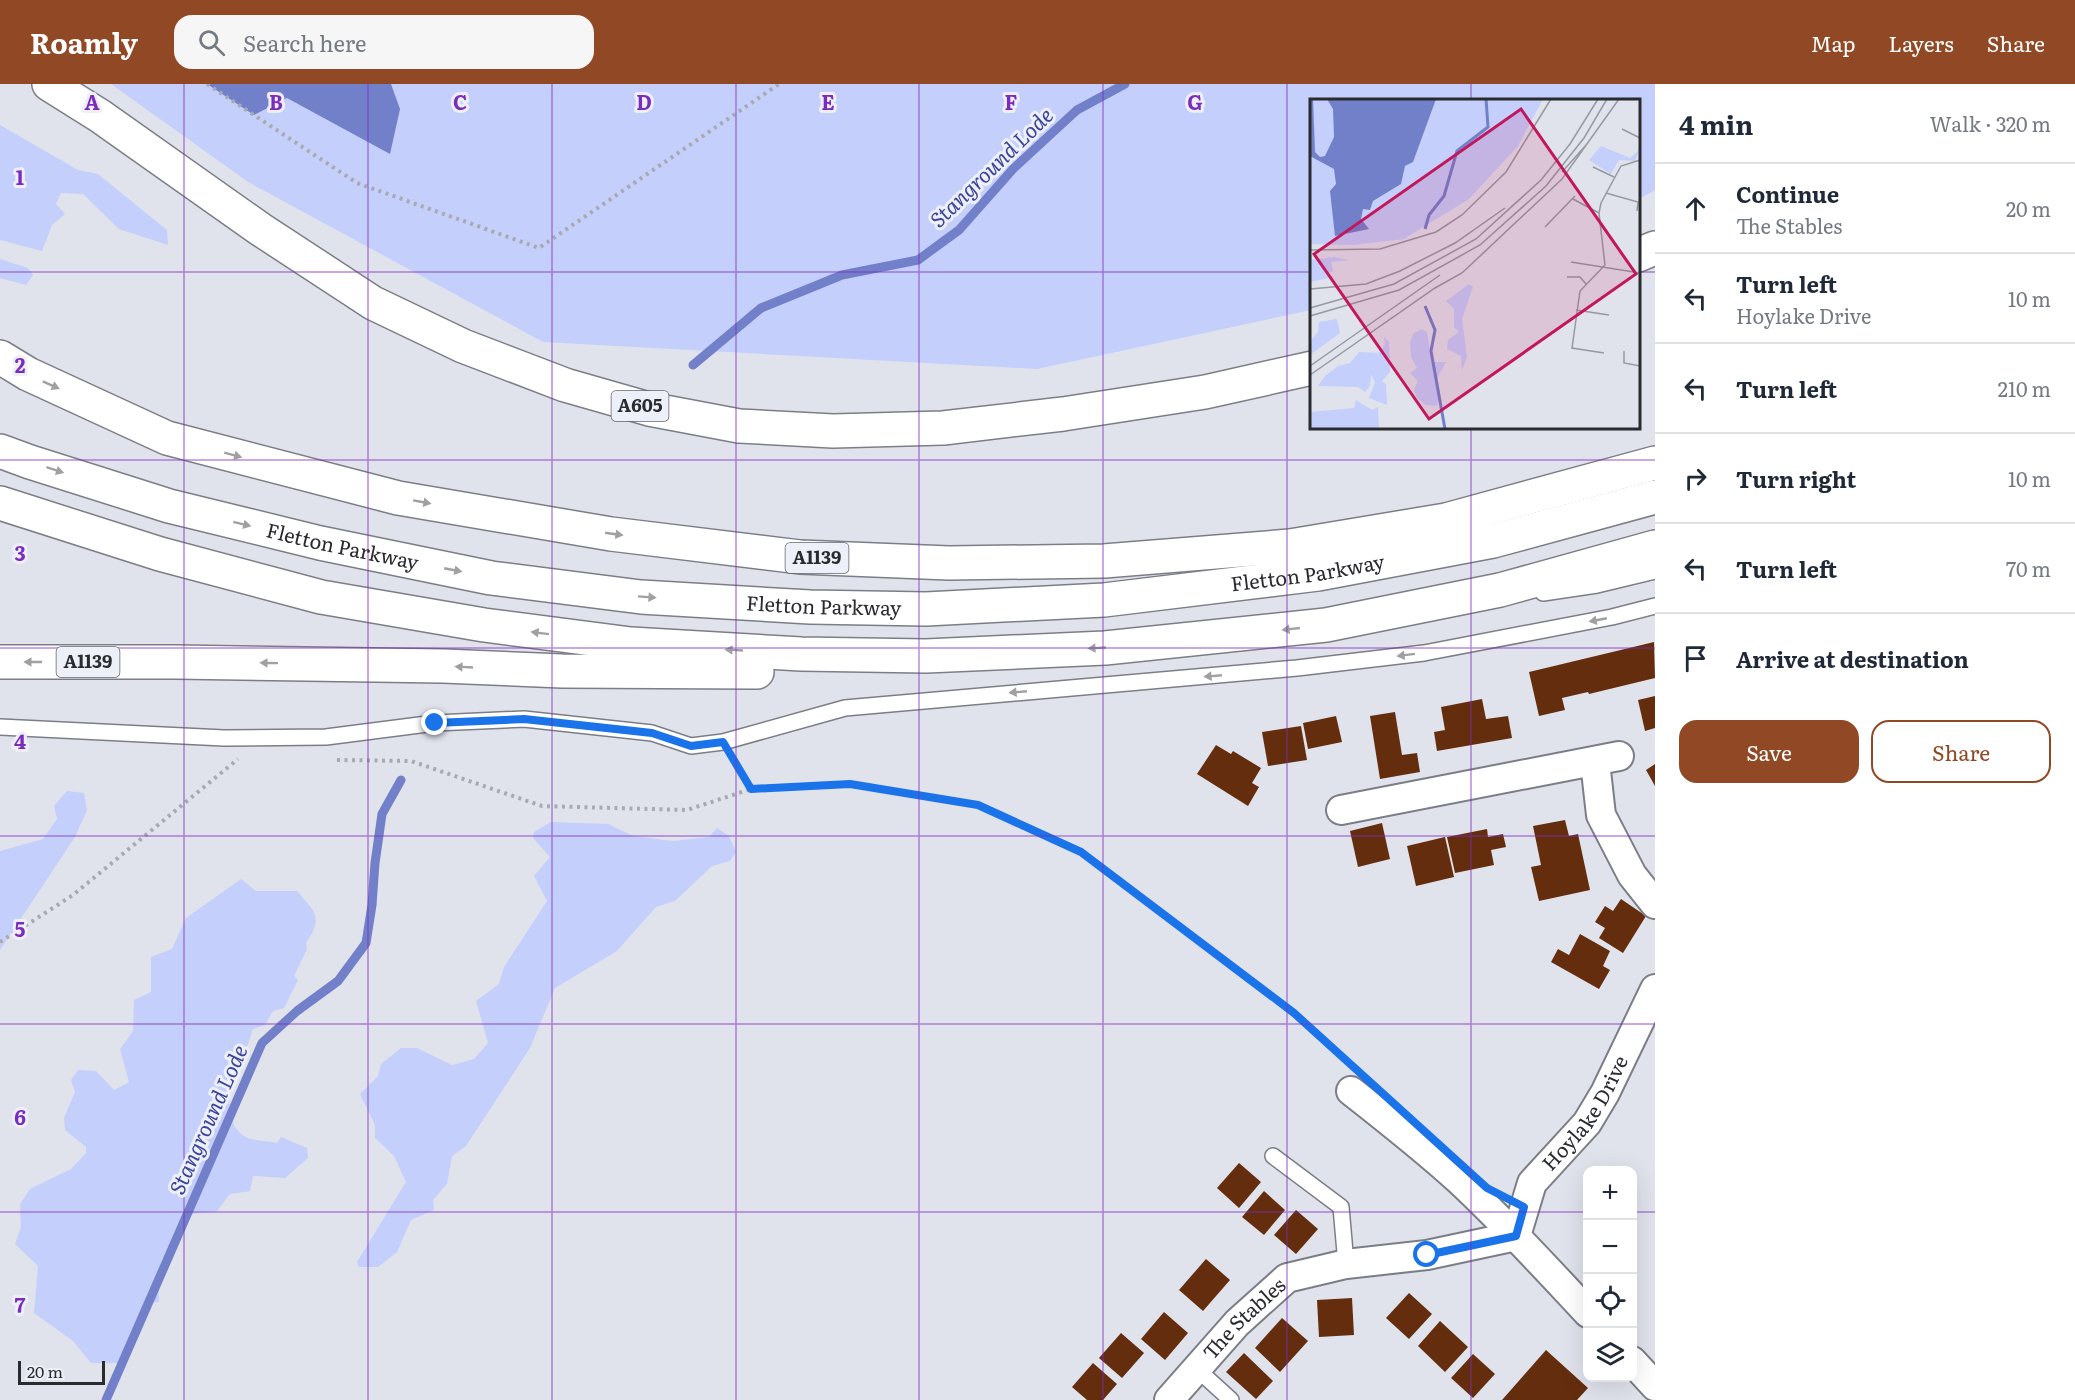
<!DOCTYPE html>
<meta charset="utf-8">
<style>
:root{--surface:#fff;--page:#f6f6f7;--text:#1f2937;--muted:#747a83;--line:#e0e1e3;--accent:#904924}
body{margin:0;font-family:Literata,serif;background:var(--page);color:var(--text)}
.controls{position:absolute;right:18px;bottom:18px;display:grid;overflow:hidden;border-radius:12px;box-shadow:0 6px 24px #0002}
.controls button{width:54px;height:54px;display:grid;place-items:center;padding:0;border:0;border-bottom:2px solid var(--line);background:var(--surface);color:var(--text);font:30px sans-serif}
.scale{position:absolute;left:18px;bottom:15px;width:87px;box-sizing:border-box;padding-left:6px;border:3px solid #2a2b2f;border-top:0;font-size:16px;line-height:21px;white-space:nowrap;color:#2a2b2f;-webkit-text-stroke:4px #edf0f9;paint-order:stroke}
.stop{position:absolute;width:18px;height:18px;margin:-14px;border:4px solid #1a73e8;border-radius:50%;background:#fff}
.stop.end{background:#1a73e8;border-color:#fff;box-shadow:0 2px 6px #0008}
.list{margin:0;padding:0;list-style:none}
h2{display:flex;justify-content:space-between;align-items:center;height:78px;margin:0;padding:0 24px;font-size:26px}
h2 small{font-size:20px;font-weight:400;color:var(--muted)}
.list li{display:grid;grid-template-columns:39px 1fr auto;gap:18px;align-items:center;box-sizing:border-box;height:90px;padding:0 24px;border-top:2px solid var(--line)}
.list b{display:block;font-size:22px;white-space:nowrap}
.list p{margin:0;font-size:20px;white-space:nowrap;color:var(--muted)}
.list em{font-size:20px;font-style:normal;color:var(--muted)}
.actions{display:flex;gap:12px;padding:18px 24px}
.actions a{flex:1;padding:14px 0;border:2px solid var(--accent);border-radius:18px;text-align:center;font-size:21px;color:var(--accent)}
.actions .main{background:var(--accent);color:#fff}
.icon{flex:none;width:33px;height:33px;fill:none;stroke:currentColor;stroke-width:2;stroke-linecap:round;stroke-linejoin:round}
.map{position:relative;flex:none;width:1655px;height:1316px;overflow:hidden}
header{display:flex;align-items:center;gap:36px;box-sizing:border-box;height:84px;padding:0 30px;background:var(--accent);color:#fff}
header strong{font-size:28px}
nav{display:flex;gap:33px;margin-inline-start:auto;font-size:21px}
.search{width:420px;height:54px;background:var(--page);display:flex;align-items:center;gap:15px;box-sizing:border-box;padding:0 21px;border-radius:18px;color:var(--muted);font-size:22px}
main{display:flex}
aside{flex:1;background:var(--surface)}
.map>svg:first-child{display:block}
</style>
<header>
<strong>Roamly</strong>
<div class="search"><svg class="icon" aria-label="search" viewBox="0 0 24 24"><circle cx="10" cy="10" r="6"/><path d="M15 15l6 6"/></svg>Search here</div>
<nav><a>Map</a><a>Layers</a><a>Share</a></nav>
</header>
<main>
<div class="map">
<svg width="1655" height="1316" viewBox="0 0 1655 1316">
<rect width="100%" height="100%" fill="#e0e3ec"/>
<g fill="#c4cffc">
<path d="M111 0H1655V106L1639 115 1638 16H1312L1311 226 1037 285 543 258 248 98Z"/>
<path d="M0 41 78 86 98 90 167 146 168 161 119 145 83 110 61 109 56 120 65 130 52 141 42 167 0 156Z"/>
<path d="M0 175 28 184 33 191 26 201 0 194Z"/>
<path d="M67 707 84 709 87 726 75 753 0 866V767L43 755 57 735 54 722Z"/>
<path d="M551 738 608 740 633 752 673 757 709 753 717 744 729 752 736 768 730 777 712 782 675 817 656 823 617 867 555 904 530 964 466 1062 452 1072 447 1100 433 1116 434 1126 411 1136 397 1168 378 1183H359L357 1178 406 1098 394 1072 375 1054V1041L360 1010 378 992 381 980 401 964H417L452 981 474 975 488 959 476 917 499 900 504 883 547 817 534 792 550 773 533 754 534 748Z"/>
<path d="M241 795 256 807H297C315 828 324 833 306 859L307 865 294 892 298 896 284 924 273 927 265 941 253 945 246 966 233 975C231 997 221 1038 244 1052 252 1057 267 1057 277 1059L281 1053 307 1064 308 1074 285 1094 253 1092 250 1107 230 1110 217 1127 183 1131 172 1172 162 1175 158 1187 159 1218 147 1219 134 1257 118 1279H91L73 1257 34 1229 38 1182 15 1160 21 1143 20 1120 30 1105 71 1085 86 1069V1063L65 1046 64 1034 75 1008 71 996 78 986 96 987 114 1006 129 998 120 965 133 947 134 916 151 908V873L172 865 186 834Z"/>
</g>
<path fill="#727fc9" d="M207 0H391L400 25 390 70 287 14 254 31Z"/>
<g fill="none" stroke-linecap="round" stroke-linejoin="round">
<g stroke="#727fc9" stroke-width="9">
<path d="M693 281 761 224 842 191 918 176 959 146 1013 85 1077 26 1125 0"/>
<path d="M106 1316 262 959 297 927 338 897 366 859 372 821 375 779 382 730 401 696"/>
</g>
</g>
<g fill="#642d0e">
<path d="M1654 558 1655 594 1589 610 1588 608 1562 614 1565 626 1539 632 1529 588Z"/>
<path d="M1655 612V644L1645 647 1638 616Z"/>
<path d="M1482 615 1486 635 1508 632 1512 654 1437 667 1434 648 1445 646 1441 623Z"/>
<path d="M1395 628 1402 671 1417 669 1420 688 1380 695 1370 632Z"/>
<path d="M1336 632 1342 658 1308 665 1303 639Z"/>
<path d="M1301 642 1307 676 1268 682 1262 648Z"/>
<path d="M1216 661 1231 670 1233 667 1261 684 1252 699 1259 703 1248 722 1197 690Z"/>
<path d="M1655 680V702L1646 686Z"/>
<path d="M1565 736 1569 752 1578 750 1590 806 1539 817 1531 783 1541 781 1533 742Z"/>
<path d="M1382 739 1390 775 1358 783 1350 747Z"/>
<path d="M1487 745 1488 753 1503 750 1506 763 1491 766 1494 781 1455 789 1447 753Z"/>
<path d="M1445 753 1454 793 1416 802 1407 762Z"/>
<path d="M1621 815 1646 832 1623 869 1599 854 1605 844 1595 838 1605 822 1613 827Z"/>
<path d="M1580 850 1610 867 1603 882 1610 886 1599 905 1551 878 1558 865 1569 871Z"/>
<path d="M1239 1079 1261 1098 1239 1124 1217 1104Z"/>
<path d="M1264 1107 1285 1126 1264 1151 1242 1133Z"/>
<path d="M1296 1126 1318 1145 1296 1170 1274 1151Z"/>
<path d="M1206 1175 1230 1196 1203 1227 1179 1206Z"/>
<path d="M1409 1209 1432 1230 1409 1255 1386 1234Z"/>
<path d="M1352 1214 1354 1251 1319 1253 1317 1216Z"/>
<path d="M1164 1228 1188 1249 1165 1276 1141 1255Z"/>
<path d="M1282 1234 1308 1257 1280 1288 1255 1264Z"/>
<path d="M1440 1237 1468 1263 1445 1288 1418 1262Z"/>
<path d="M1121 1249 1144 1269 1122 1294 1099 1274Z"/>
<path d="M1546 1266 1588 1304 1577 1316H1502Z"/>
<path d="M1244 1269 1273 1297 1256 1315 1226 1288Z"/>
<path d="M1473 1270 1495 1290 1473 1314 1451 1294Z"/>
<path d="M1093 1279 1117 1300 1103 1316H1087L1072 1303Z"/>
</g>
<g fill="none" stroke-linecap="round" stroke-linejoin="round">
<g stroke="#7c7e87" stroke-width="18">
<g id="service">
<path d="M1543 509 1597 501 1655 487"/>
<path d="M0 643 224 654 326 653 435 639 524 635 652 649 691 662 723 658 845 624 1297 584 1424 569 1612 533 1655 522"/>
<path d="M1273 1072 1341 1123 1346 1180"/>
<path d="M1197 1285 1231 1316"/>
</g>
</g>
<g stroke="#7c7e87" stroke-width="32">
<g id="minor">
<path d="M1595 678 1601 731 1632 791 1655 820"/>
<path d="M1341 726 1619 672"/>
<path d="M1351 1007C1388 1036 1425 1065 1460 1097 1505 1139 1546 1184 1588 1229"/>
<path id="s1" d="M1516 1152 1532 1099 1587 1039 1605 1009 1655 905"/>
<path d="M1632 1277 1655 1302"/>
<path id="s2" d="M1169 1316 1237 1239 1287 1194 1346 1180 1427 1171 1516 1152"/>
</g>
</g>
<g stroke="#7c7e87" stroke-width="36">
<g id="primary">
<path d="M49 0 100 32 260 145 373 219 463 262 565 301 649 325 739 342 833 347 943 344 1063 330 1205 308 1312 284"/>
<path d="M1638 171 1655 164"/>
</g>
</g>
<g stroke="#7c7e87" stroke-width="36">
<g id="trunk">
<path d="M0 273 28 290 167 354 398 414 611 450 800 473 949 479 1104 477 1290 462 1446 436 1655 379"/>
<path id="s3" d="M0 367 30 378 169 422 320 459 491 494 641 513 810 523 926 525 1104 516 1318 490 1493 457 1655 413"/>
<path d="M0 419 160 470 321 513 484 541 631 560 801 570 926 572 1105 564 1326 541 1500 506 1655 463"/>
<path d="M0 578H176L443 582 562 587 757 588"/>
</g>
</g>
<g stroke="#a8aab1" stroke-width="4" stroke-dasharray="3 4.5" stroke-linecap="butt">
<path d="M207 0 357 99 539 164 779 0"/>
<path d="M337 676 411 677 542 722 687 726 751 705 850 700 978 721 1081 768 1294 929 1349 979"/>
<path d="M734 678 751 705"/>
<path d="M0 858 73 811 238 675"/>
</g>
<use href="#service" stroke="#fff" stroke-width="15"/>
<use href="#minor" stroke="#fff" stroke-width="28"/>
<use href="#primary" stroke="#fff" stroke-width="33"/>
<use href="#trunk" stroke="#fff" stroke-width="33"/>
</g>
<defs><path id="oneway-solid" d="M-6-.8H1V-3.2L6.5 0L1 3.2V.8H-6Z" transform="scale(1.5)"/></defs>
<g fill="#9fa0a1">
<use href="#oneway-solid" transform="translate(51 301) rotate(24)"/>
<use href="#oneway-solid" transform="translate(233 371) rotate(15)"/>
<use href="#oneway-solid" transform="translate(55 386) rotate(18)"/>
<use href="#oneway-solid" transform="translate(422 418) rotate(10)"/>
<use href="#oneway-solid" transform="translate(242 440) rotate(14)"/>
<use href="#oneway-solid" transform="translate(614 450) rotate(8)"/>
<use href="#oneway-solid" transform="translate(453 486) rotate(11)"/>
<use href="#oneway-solid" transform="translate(647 513) rotate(4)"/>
<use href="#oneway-solid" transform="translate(1598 536) rotate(169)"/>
<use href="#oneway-solid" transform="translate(1291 545) rotate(174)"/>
<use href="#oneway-solid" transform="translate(540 549) rotate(-173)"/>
<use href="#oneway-solid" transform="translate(1097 564) rotate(177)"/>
<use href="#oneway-solid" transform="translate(734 566) rotate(-177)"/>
<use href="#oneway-solid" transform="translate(1406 571) rotate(173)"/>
<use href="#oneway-solid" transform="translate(33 578) rotate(180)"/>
<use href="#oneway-solid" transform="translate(269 579) rotate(-179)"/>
<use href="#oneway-solid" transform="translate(464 583) rotate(-177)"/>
<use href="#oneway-solid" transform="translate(1213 592) rotate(175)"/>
<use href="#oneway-solid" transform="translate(1018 608) rotate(175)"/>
</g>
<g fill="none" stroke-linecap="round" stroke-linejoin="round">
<path stroke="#1a73e8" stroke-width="8" d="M435 639 524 635 652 649 691 662 723 658 751 705 850 700 978 721 1081 768 1294 929 1487 1104 1524 1123 1516 1152 1427 1171"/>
</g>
<path fill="none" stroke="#7b2cbf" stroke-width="1.5" stroke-opacity="0.55" d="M184 0V1316M368 0V1316M552 0V1316M736 0V1316M919 0V1316M1103 0V1316M1287 0V1316M1471 0V16M0 188H1312M1638 188H1655M1471 344V1316M0 376H1655M0 564H1655M0 752H1655M0 940H1655M0 1128H1588M1632 1128H1655"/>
<g text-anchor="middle" stroke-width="6" stroke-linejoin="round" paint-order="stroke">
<g fill="#edf0f9" stroke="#64666c" stroke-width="1.5">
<rect x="611.5" y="307" width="57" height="30" rx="4.5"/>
<rect x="785.5" y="459" width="63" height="30" rx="4.5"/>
<rect x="56.5" y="563" width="63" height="30" rx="4.5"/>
</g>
<g font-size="18" font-weight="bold" fill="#2a2b2f">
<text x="640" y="328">A605</text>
<text x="817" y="480">A1139</text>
<text x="88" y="584">A1139</text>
</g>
<g font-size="20" fill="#2a2b2f" stroke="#edf0f9">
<text dy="7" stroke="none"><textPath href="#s3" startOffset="356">Fletton Parkway</textPath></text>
<text dy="7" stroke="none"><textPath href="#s3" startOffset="1328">Fletton Parkway</textPath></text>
<text dy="7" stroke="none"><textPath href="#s3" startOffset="842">Fletton Parkway</textPath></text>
<text dy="7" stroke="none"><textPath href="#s1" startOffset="144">Hoylake Drive</textPath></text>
<text dy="7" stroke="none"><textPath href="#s2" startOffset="111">The Stables</textPath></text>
</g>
<g font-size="21" font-style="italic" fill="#3b439c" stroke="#edf0f9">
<text transform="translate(992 84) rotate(-44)" y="7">Stanground Lode</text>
<text transform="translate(209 1036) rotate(-66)" y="7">Stanground Lode</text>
</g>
</g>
<g transform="translate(1310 15)">
<rect width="330" height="330" fill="#e0e3ec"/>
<path d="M0 0H233L208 47 159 100 94 140 43 146 0 145ZM291 47 320 59 330 50 325 62 309 61 301 75 279 61ZM24 158 39 161 21 163 23 172 15 176 24 178 0 183V161ZM159 185 163 188 152 220 157 258 152 272 151 257 137 250 138 241 149 233 144 228V210L136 202ZM27 220 30 234 0 256V242L8 233 9 223ZM112 230 117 233 122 263H136L126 281 130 294 127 307 116 306 107 299 104 291 108 282 100 274 107 269 101 258 100 243 104 234ZM74 238 79 243 80 273 72 282 76 285 77 306 59 299 65 283 61 275 60 287 55 293 48 288 8 287 15 277 28 267 40 264 49 253 69 254 75 246ZM46 301 62 311 68 308 69 330H0V313L44 309Z" fill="#c4cffc"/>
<path d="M0 0H3L5 53 10 58 15 57 24 38 23 10 17 0H126L103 63 95 67 91 85 63 102 60 111 53 110 51 120 59 130 25 137 20 92 26 85 24 70 0 57Z" fill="#727fc9"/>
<path fill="none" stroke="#727fc9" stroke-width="3" d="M115 130 119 116 134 97 147 52 178 28 176 0M115 207 125 231 121 252 135 330"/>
<path fill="none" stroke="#9799a0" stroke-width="1.5" d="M312 30 330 39M283 68 304 78M252 73 277 45M296 94 328 103 327 112M263 100 289 114M235 128 265 97M0 151 70 150 126 133 152 116 196 73 241 0M261 163 330 174M295 166 289 114 291 104 311 67 330 61M257 178H270L276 185M0 190 56 185 90 172 145 144 195 109M0 209 84 185 166 140 231 81 260 45 288 0M266 211 299 216M0 217 89 191 170 146 236 87 274 39 297 0M314 252V264L330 267M294 254 262 249 270 192 295 166M0 267 130 176M0 276 125 189 152 174 252 80 309 0M274 330H309"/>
<path fill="#c2185b" fill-opacity="0.15" stroke="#c2185b" stroke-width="3" d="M211 10 326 175 119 320 4 155Z"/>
<rect width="330" height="330" fill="none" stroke="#2a2b2f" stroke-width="3"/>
</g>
<g font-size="20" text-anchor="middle" font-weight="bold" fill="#7b2cbf" stroke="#edf0f9" stroke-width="6" stroke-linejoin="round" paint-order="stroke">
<text x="92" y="26">A</text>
<text x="276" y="26">B</text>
<text x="460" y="26">C</text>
<text x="644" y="26">D</text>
<text x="828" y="26">E</text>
<text x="1011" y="26">F</text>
<text x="1195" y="26">G</text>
<text x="20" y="101">1</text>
<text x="20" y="289">2</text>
<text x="20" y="477">3</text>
<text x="20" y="665">4</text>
<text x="20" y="853">5</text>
<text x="20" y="1041">6</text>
<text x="20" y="1229">7</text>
</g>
</svg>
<div class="controls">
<button>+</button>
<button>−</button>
<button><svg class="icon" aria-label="locate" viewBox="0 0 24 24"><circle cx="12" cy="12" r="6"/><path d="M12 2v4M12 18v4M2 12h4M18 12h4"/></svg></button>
<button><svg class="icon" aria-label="layers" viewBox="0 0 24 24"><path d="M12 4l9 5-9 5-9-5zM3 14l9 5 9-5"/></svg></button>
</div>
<div class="scale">20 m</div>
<div class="stop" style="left:1427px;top:1171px"></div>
<div class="stop end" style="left:435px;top:639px"></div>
</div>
<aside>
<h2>4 min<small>Walk · 320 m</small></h2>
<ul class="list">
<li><svg class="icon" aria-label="ahead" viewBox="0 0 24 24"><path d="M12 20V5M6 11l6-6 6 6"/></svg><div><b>Continue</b><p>The Stables</p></div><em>20 m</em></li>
<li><svg class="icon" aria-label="left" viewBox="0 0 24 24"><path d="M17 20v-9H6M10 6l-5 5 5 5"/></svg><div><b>Turn left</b><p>Hoylake Drive</p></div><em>10 m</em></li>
<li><svg class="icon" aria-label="left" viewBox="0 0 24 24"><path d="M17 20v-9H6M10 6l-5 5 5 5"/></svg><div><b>Turn left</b></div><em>210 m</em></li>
<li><svg class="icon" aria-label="right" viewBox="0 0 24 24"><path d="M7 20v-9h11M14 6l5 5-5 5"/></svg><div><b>Turn right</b></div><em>10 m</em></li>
<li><svg class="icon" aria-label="left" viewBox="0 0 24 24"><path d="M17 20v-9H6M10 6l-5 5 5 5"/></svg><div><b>Turn left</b></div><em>70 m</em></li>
<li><svg class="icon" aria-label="arrive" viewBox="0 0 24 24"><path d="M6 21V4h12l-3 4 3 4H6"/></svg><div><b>Arrive at destination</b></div></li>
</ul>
<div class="actions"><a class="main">Save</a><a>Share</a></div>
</aside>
</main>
